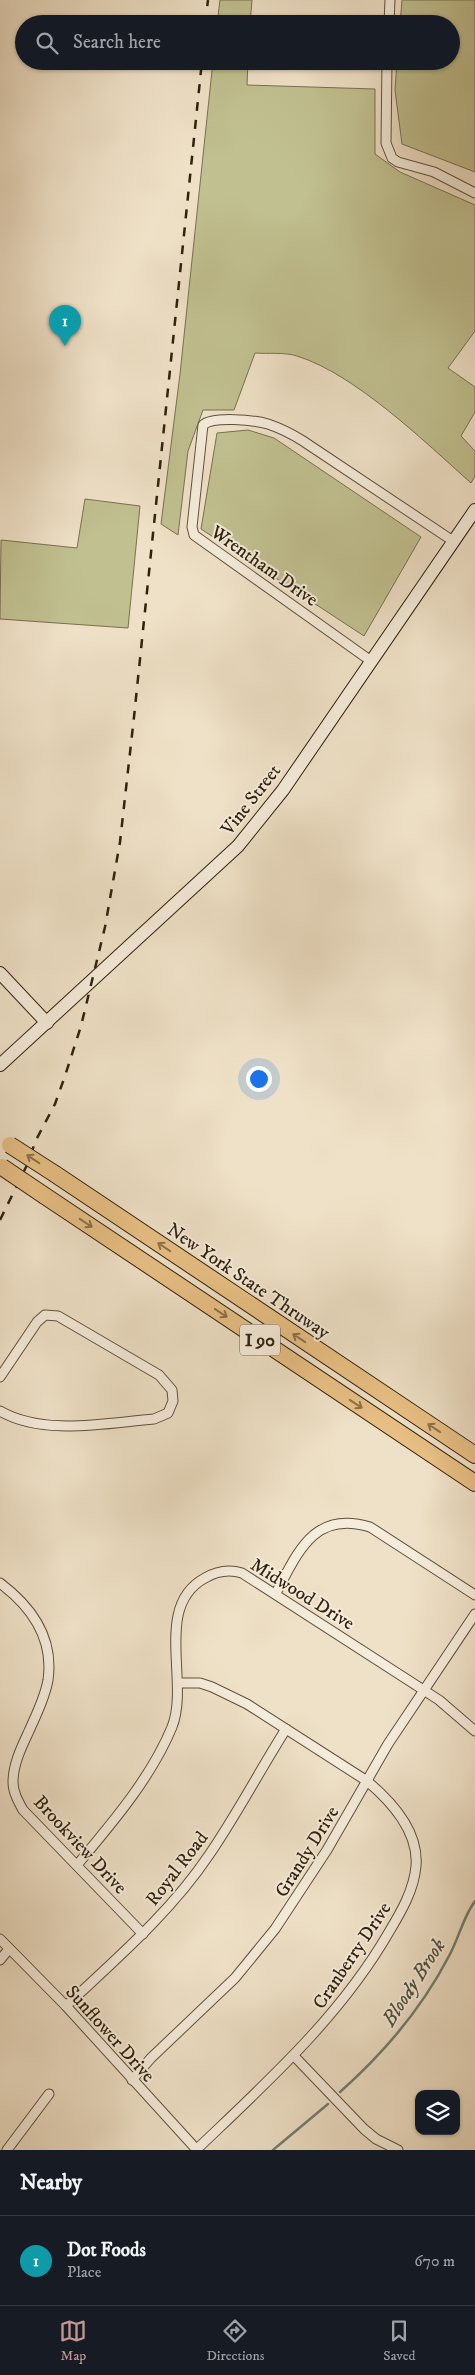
<!DOCTYPE html>
<style>
:root{--surface:#171b24;--page:#20242c;--text:#f1f3f6;--muted:#9ea1a6;--line:#363941;--accent:#c59692}
body{margin:0;font-family:"IM FELL DW Pica",serif;background:var(--page);color:var(--text)}
.controls{position:absolute;right:15px;bottom:15px;display:grid;overflow:hidden;border-radius:10px;box-shadow:0 1px 4px #0004}
.controls button{width:45px;height:45px;display:grid;place-items:center;padding:0;border:0;border-bottom:1px solid var(--line);background:var(--surface);color:var(--text);font:25px sans-serif}
.you{position:absolute;left:258px;top:1078px;width:18px;height:18px;margin:-12px;border:4px solid #fff;border-radius:50%;background:#1a73e8;box-shadow:0 0 0 8px #1a73e833}
.badge{display:grid;place-items:center;width:32px;height:32px;border-radius:50%;background:var(--accent);color:#fff;font-size:16px;font-weight:700}
.pin{position:absolute;translate:-50% -41px;filter:drop-shadow(0 1px 2px #0008)}
.pin::after{content:'';position:absolute;top:26px;width:18px;height:15px;background:inherit;clip-path:polygon(0 0,100% 0,50% 100%)}
.list{margin:0;padding:0;list-style:none}
h2{display:flex;justify-content:space-between;align-items:center;height:65px;margin:0;padding:0 20px;font-size:21px}
h2 small{font-size:16px;font-weight:400;color:var(--muted)}
.list li{display:grid;grid-template-columns:32px 1fr auto;gap:15px;align-items:center;box-sizing:border-box;height:90px;padding:0 20px;border-top:1px solid var(--line)}
.list b{display:block;font-size:19px;white-space:nowrap}
.list p{margin:0;font-size:16px;white-space:nowrap;color:var(--muted)}
.list em{font-size:16px;font-style:normal;color:var(--muted)}
.icon{flex:none;width:28px;height:28px;fill:none;stroke:currentColor;stroke-width:2;stroke-linecap:round;stroke-linejoin:round}
.map{position:relative;flex:none;width:475px;height:2150px;overflow:hidden}
.search{position:absolute;background:var(--surface);box-shadow:0 1px 4px #0004;left:15px;right:15px;top:15px;height:55px;display:flex;align-items:center;gap:12px;box-sizing:border-box;padding:0 18px;border-radius:28px;color:var(--muted);font-size:19px}
.sheet{height:155px;background:var(--surface)}
nav{display:flex;justify-content:space-around;align-items:center;box-sizing:border-box;height:70px;border-top:1px solid var(--line);background:var(--surface);font-size:14px;color:var(--muted)}
nav a{display:grid;justify-items:center;gap:2px}
nav .on{color:var(--accent)}
.map>svg:first-child{display:block}
</style>
<div class="map">
<svg width="475" height="2150" viewBox="0 0 475 2150">
<rect width="100%" height="100%" fill="#efe1c7"/>
<filter id="stains"><feTurbulence type="fractalNoise" baseFrequency=".004" numOctaves="4"/><feColorMatrix values="0 0 0 0 .2 0 0 0 0 .09 0 0 0 0 .02 0 0 0 .5 -.17"/></filter>
<radialGradient id="worn" r=".72"><stop offset=".6" stop-color="#630" stop-opacity="0"/><stop offset="1" stop-color="#630" stop-opacity=".3"/></radialGradient>
<g fill="#c1c090" stroke="#78704f">
<path d="M220 0H252L250 24H217Z"/>
<path d="M402 0H475V172L402 144 395 90 397 61H451V24H400Z"/>
<path d="M213 61H248L247 85 375 89V154L400 172 475 205V331L448 368 475 387V412L461 436 475 451V476L471 483C425 442 355 374 297 356 285 352 268 354 255 353L234 410H203L188 451 178 535 161 524 180 374Z"/>
<path d="M248 430 274 438 421 537 364 636 201 529 217 433Z"/>
<path d="M85 499 140 506 128 628 0 619 1 540 77 548Z"/>
</g>
<g fill="none" stroke-linecap="round" stroke-linejoin="round">
<g stroke="#6f7f73" stroke-width="2.5">
<path d="M340 2092C384 2053 422 2008 449 1956 459 1938 463 1917 475 1901"/>
<path d="M273 2150 328 2104"/>
</g>
<g stroke="#5f513c" stroke-width="11">
<g id="street">
<path d="M389 24 390 0"/>
<path d="M387 61 386 143 392 158 398 162 434 172 475 193"/>
<path d="M371 661 194 535 192 527 203 425C213 416 254 420 268 424 280 428 292 434 303 441L453 541"/>
<path d="M0 1377 37 1322 45 1315 58 1316 159 1375 172 1390 173 1401 168 1413 154 1419C105 1423 43 1436 0 1411"/>
<path d="M0 1583C32 1607 54 1638 48 1680 45 1698 36 1715 29 1731 22 1746 13 1764 13 1782 13 1792 18 1801 23 1810L143 1934"/>
<path d="M276 1593C298 1552 314 1510 370 1527L475 1595"/>
<path d="M178 1683H200L212 1687 247 1704 367 1781C391 1801 419 1832 416 1866 414 1890 401 1912 389 1932 340 2017 267 2082 196 2150"/>
<path d="M77 1865C112 1823 151 1778 172 1727 190 1682 153 1606 205 1578 217 1571 229 1569 242 1573L439 1700 475 1731"/>
<path d="M0 1939 66 2006 197 2150"/>
<path d="M0 1960 9 1949"/>
<path d="M66 2006C116 1959 170 1913 209 1855 237 1814 260 1770 286 1729"/>
<path d="M294 2056 364 2129 376 2139 398 2150"/>
<path d="M132 2080 151 2058 235 1978 275 1929 327 1850 388 1744 475 1614"/>
<path d="M7 2150 49 2094"/>
</g>
</g>
<g stroke="#2f210e" stroke-width="14">
<g id="secondary">
<path d="M0 973 47 1023"/>
<path d="M0 1065 238 846 283 790 475 510"/>
</g>
</g>
<g stroke="#2f210e" stroke-width="18">
<g id="highway">
<path d="M55 1174 475 1455"/>
<path d="M45 1196 475 1483"/>
</g>
</g>
<use href="#street" stroke="#f5ecdb" stroke-width="9"/>
<use href="#secondary" stroke="#f5ecdb" stroke-width="12"/>
<use href="#highway" stroke="#e8c084" stroke-width="16"/>
<g stroke="#2f210e" stroke-width="2.5" stroke-dasharray="9 9" stroke-linecap="butt">
<path d="M205 24 208 0"/>
<path d="M0 1220 27 1165 36 1140 55 1104 65 1076 81 1026 105 927 120 842 134 717 202 61"/>
</g>
<g stroke="#2f210e" stroke-width="18" stroke-linecap="butt">
<g id="highway-bridge">
<path d="M10 1145 55 1174"/>
<path d="M2 1167 45 1196"/>
</g>
</g>
<use href="#highway-bridge" stroke="#e8c084" stroke-width="16"/>
</g>
<defs><path id="oneway-shaft" d="M-6 0H5M1.5-3L5.5 0L1.5 3" fill="none" stroke-width="1.6" stroke-linecap="round" stroke-linejoin="round" transform="scale(1.25)"/></defs>
<g stroke="#8c7049">
<use href="#oneway-shaft" transform="translate(33 1159) rotate(-147)"/>
<use href="#oneway-shaft" transform="translate(86 1223) rotate(34)"/>
<use href="#oneway-shaft" transform="translate(164 1247) rotate(-146)"/>
<use href="#oneway-shaft" transform="translate(221 1313) rotate(34)"/>
<use href="#oneway-shaft" transform="translate(299 1338) rotate(-146)"/>
<use href="#oneway-shaft" transform="translate(356 1404) rotate(34)"/>
<use href="#oneway-shaft" transform="translate(434 1428) rotate(-146)"/>
</g>
<g text-anchor="middle" stroke-width="4" stroke-linejoin="round" paint-order="stroke">
<rect fill="#f5ecdb" stroke="#6a5e4c" stroke-width="1" x="240" y="1324.5" width="40" height="31" rx="4"/>
<g font-size="18" font-weight="bold" fill="#2f210e">
<text x="260" y="1346">I 90</text>
</g>
<g font-size="19" fill="#2f210e" stroke="#f5ecdb">
<text transform="translate(265 565) rotate(35)" y="7">Wrentham Drive</text>
<text transform="translate(250 799) rotate(-52)" y="7">Vine Street</text>
<text transform="translate(249 1280) rotate(34)" y="7">New York State Thruway</text>
<text transform="translate(303 1593) rotate(32)" y="7">Midwood Drive</text>
<text transform="translate(81 1844) rotate(47)" y="7">Brookview Drive</text>
<text transform="translate(306 1851) rotate(-58)" y="7">Grandy Drive</text>
<text transform="translate(176 1868) rotate(-52)" y="7">Royal Road</text>
<text transform="translate(351 1955) rotate(-56)" y="7">Cranberry Drive</text>
<text transform="translate(111 2033) rotate(48)" y="7">Sunflower Drive</text>
</g>
<g font-size="20" font-style="italic" fill="#4f5041" stroke="#f5ecdb">
<text transform="translate(413 1982) rotate(-57)" y="7">Bloody Brook</text>
</g>
</g>
<rect width="100%" height="100%" filter="url(#stains)"/>
<rect width="100%" height="100%" fill="url(#worn)"/>
</svg>
<div class="controls">
<button><svg class="icon" aria-label="layers" viewBox="0 0 24 24"><path d="M12 4l9 5-9 5-9-5zM3 14l9 5 9-5"/></svg></button>
</div>
<div class="you"></div>
<div class="pin badge" style="left:65px;top:346px;background:#0f9aa8">1</div>
<div class="search"><svg class="icon" aria-label="search" viewBox="0 0 24 24"><circle cx="10" cy="10" r="6"/><path d="M15 15l6 6"/></svg>Search here</div>
</div>
<section class="sheet">
<h2>Nearby<small></small></h2>
<ul class="list">
<li><span class="badge" style="background:#0f9aa8">1</span><div><b>Dot Foods</b><p>Place</p></div><em>670 m</em></li>
</ul>
</section>
<nav>
<a class="on"><svg class="icon" aria-label="map" viewBox="0 0 24 24"><path d="M3 6l6-2 6 2 6-2v14l-6 2-6-2-6 2zM9 4v14M15 6v14"/></svg>Map</a>
<a><svg class="icon" aria-label="directions" viewBox="0 0 24 24"><path d="M12 3l9 9-9 9-9-9zM9 14v-3h6M13 9l2 2-2 2"/></svg>Directions</a>
<a><svg class="icon" aria-label="saved" viewBox="0 0 24 24"><path d="M7 4h10v16l-5-4-5 4z"/></svg>Saved</a>
</nav>
